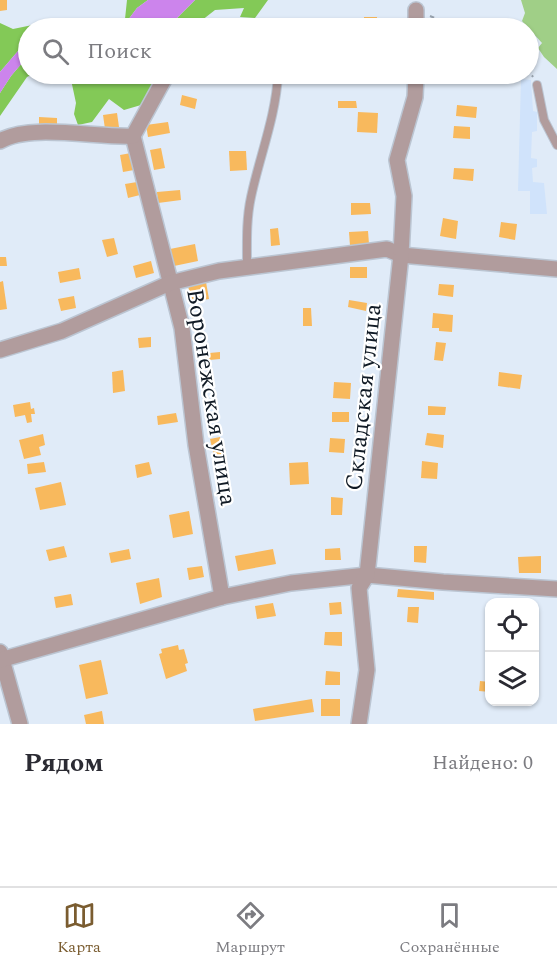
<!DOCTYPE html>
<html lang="ru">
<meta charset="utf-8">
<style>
:root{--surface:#fff;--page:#f2f2f3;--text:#2b2b33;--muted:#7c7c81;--line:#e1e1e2;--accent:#7a5c30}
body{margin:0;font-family:Spectral,serif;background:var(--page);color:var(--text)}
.controls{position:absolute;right:18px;bottom:18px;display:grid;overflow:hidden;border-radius:12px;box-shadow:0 2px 4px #0004}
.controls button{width:54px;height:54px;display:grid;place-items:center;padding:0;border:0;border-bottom:2px solid var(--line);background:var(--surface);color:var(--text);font:30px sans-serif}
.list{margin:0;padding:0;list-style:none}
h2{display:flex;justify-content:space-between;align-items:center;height:78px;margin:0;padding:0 24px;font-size:26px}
h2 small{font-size:20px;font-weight:400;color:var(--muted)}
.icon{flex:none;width:33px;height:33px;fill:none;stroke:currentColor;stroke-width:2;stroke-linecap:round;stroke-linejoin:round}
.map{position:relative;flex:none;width:557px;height:724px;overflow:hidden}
.search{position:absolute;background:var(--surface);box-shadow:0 2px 4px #0004;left:18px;right:18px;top:18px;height:66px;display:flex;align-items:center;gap:15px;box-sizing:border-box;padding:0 21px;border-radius:33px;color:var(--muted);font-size:22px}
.sheet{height:162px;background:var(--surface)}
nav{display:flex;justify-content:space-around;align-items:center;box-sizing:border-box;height:84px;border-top:2px solid var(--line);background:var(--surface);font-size:16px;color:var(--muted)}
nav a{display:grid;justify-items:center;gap:3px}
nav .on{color:var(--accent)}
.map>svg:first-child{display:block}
</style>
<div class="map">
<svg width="557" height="724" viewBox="0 0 557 724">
<rect width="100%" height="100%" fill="#e0ebf8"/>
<path fill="#d0e3fb" d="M521 79 531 80 533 111 537 112V131L532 132 531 158 537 159V167L532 168 533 182 544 183 547 214H530V191H518Z"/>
<path fill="#a0cf87" d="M521 0H557V69L544 57 538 48 542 43 522 21 525 13Z"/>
<g fill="#83c957">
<path d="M127 0H148L137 8 122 28H115L125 19Z"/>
<path d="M195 0H268L255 18 240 17 244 8 215 10 192 28H167Z"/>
<path d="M52 21 85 28H28V45L18 51 0 72V23L13 29Z"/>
<path d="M28 56V74H33L27 77 0 116V93L11 76Z"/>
<path d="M67 74H96L103 78H116L122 74H162L141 105 124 110 109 99 92 122 78 125 74 114 76 103 70 75Z"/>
</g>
<g fill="#cc84ec">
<path d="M148 0H195L167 28H122L137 8Z"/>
<path d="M28 45V56L11 76 0 93V72L18 51Z"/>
</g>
<g fill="#f8b95d">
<path d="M0 0H7V10L0 11Z"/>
<rect x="364" y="17" width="13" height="9"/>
<path d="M345 74H360L361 82H345Z"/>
<path d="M182 95 197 99 195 109 180 105Z"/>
<path d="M338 101H356L357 108H338Z"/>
<path d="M457 105 477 107 476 118 456 116Z"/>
<path d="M358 112 378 113 377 133 357 132Z"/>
<path d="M117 113 119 127 105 129 103 115Z"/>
<path d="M39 117 57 118V127L39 126Z"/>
<path d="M168 122 170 133 148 137 146 125Z"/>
<path d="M454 126 470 127V139L453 138Z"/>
<path d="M161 148 165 168 154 170 150 150Z"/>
<path d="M229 151H246L247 170 230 171Z"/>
<path d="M131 153 134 170 123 172 120 155Z"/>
<path d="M454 168 474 169 473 181 453 179Z"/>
<path d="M137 182 140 195 128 198 125 184Z"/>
<path d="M180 190 181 200 158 203 157 192Z"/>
<path d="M351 203H370L371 214 351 215Z"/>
<path d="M443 218 458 221 456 239 440 236Z"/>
<path d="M501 222 517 224 515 240 499 237Z"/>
<path d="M278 228 280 245 271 246 270 229Z"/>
<path d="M368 231 369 244 350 246 349 232Z"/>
<path d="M114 238 118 254 107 257 102 240Z"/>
<path d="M195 244 198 261 174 266 170 249Z"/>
<path d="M0 257H6L7 266H0Z"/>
<path d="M151 261 154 273 136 278 133 266Z"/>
<rect x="350" y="267" width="17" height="11"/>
<path d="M79 268 81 279 60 283 58 272Z"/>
<path d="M3 281 7 309 0 310V282Z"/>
<path d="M206 282 209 299 191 302 188 285Z"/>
<path d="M439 284 454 285 453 297 438 295Z"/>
<path d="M74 296 76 308 61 311 58 299Z"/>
<path d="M349 300 367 303 366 311 348 307Z"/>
<path d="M303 308H311L312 326H303Z"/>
<path d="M433 313 453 315 452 332 439 331V328H432Z"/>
<path d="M151 337V347L139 348 138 338Z"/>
<path d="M436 342 446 343 443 361 434 360Z"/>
<path d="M220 352V359L199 361V354Z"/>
<path d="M123 370 125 391 113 393 112 372Z"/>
<path d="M499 372 522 375 520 389 498 386Z"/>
<path d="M334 382 351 383 350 399 333 398Z"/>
<path d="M30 402 31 409 34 408 35 414H31L32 422 27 423 25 415 15 417 13 405Z"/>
<path d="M428 406 446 407 445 415H428Z"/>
<rect x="332" y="412" width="17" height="10"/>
<path d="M176 413 178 422 158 425 157 416Z"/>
<path d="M427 433 444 435 443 448 425 445Z"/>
<path d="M43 434 45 445 39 447 41 455 24 459 19 440Z"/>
<path d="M220 437 224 454 214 456 210 439Z"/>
<path d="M330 438 345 439 344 453 329 452Z"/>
<path d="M422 461 438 463 437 479 421 478Z"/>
<path d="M44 462 46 472 28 474 27 464Z"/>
<path d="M149 462 152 474 137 478 135 465Z"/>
<path d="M308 462 309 484 290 485 289 463Z"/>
<path d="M61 482 66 505 40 510 35 488Z"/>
<path d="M331 497 343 498 342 515H331Z"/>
<path d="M189 511 193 534 173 538 169 515Z"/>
<path d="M64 546 67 557 49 561 46 550Z"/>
<path d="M414 546H427L426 563 414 562Z"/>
<path d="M340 548 341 560H325V549Z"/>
<path d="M129 549 131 559 111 563 109 553Z"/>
<path d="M273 549 276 564 238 571 235 556Z"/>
<path d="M541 556V573H519L518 557Z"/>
<path d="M202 566 204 577 189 580 187 568Z"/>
<path d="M159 578 162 597 140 604 136 583Z"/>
<path d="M398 589 434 592V600L397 597Z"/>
<path d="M71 594 73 605 56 608 54 597Z"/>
<path d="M341 602 342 614 330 615 329 603Z"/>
<path d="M273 603 276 616 257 619 255 606Z"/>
<path d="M408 607H419L418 623 407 622Z"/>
<path d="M325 632H342V646L324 645Z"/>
<path d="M178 645 179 650 184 649 188 663 185 664 187 671 166 679 159 654 162 653 161 649Z"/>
<path d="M101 660 108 694 86 699 79 665Z"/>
<path d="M326 671 340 672V685H325Z"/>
<path d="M480 681 490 682V692L479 691Z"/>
<path d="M312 699 314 712 255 721 253 709Z"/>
<rect x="321" y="699" width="19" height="17"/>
<path d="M102 711 104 724H86L84 715Z"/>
</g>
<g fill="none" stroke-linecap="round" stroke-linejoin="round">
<g stroke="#bbc5d2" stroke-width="10">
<g id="lane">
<path d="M537 85 544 120 557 145"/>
<path d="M247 267C247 243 246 220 251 197 260 155 276 116 278 74"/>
</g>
</g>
<g stroke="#bbc5d2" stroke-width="18">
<g id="street">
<path d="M416 10V28"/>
<path d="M133 136 182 328 196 445 222 597"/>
<path d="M0 141C30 123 97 138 133 136L167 74"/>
<path d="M0 350 62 331 170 283 219 271 387 249 401 255 557 269"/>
<path d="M0 652 20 724"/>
<path d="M0 660 222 597 291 583 367 575 443 582 557 589"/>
<path d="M359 724 367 670 359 588 367 575 401 255 404 196 397 160 415 97 416 74"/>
</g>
</g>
<g stroke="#98a2ae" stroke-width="2" stroke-dasharray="4.5 3" stroke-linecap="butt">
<path d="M430 16 458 28"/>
<path d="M528 69 533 77"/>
</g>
<use href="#lane" stroke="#b19c9d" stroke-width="8"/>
<use href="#street" stroke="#b19c9d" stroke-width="15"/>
</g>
<g text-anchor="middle" stroke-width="4.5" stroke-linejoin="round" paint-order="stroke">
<g font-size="24" fill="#101a25" stroke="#fff">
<text transform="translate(212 397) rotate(81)" y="8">Воронежская улица</text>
<text transform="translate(363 397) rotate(-84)" y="8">Складская улица</text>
</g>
</g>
</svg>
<div class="controls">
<button><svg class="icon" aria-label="locate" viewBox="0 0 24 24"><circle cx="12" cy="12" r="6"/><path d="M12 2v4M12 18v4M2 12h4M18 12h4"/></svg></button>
<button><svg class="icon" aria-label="layers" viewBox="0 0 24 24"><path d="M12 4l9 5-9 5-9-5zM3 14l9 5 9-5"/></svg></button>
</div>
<div class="search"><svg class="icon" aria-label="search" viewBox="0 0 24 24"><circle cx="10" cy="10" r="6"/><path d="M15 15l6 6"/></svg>Поиск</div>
</div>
<section class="sheet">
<h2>Рядом<small>Найдено: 0</small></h2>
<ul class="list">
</ul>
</section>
<nav>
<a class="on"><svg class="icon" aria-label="map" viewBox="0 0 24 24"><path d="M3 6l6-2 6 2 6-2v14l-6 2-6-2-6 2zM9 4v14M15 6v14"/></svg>Карта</a>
<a><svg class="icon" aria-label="directions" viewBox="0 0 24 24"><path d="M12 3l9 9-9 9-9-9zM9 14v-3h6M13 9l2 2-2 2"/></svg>Маршрут</a>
<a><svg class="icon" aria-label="saved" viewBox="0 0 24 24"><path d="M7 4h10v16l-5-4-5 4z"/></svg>Сохранённые</a>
</nav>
